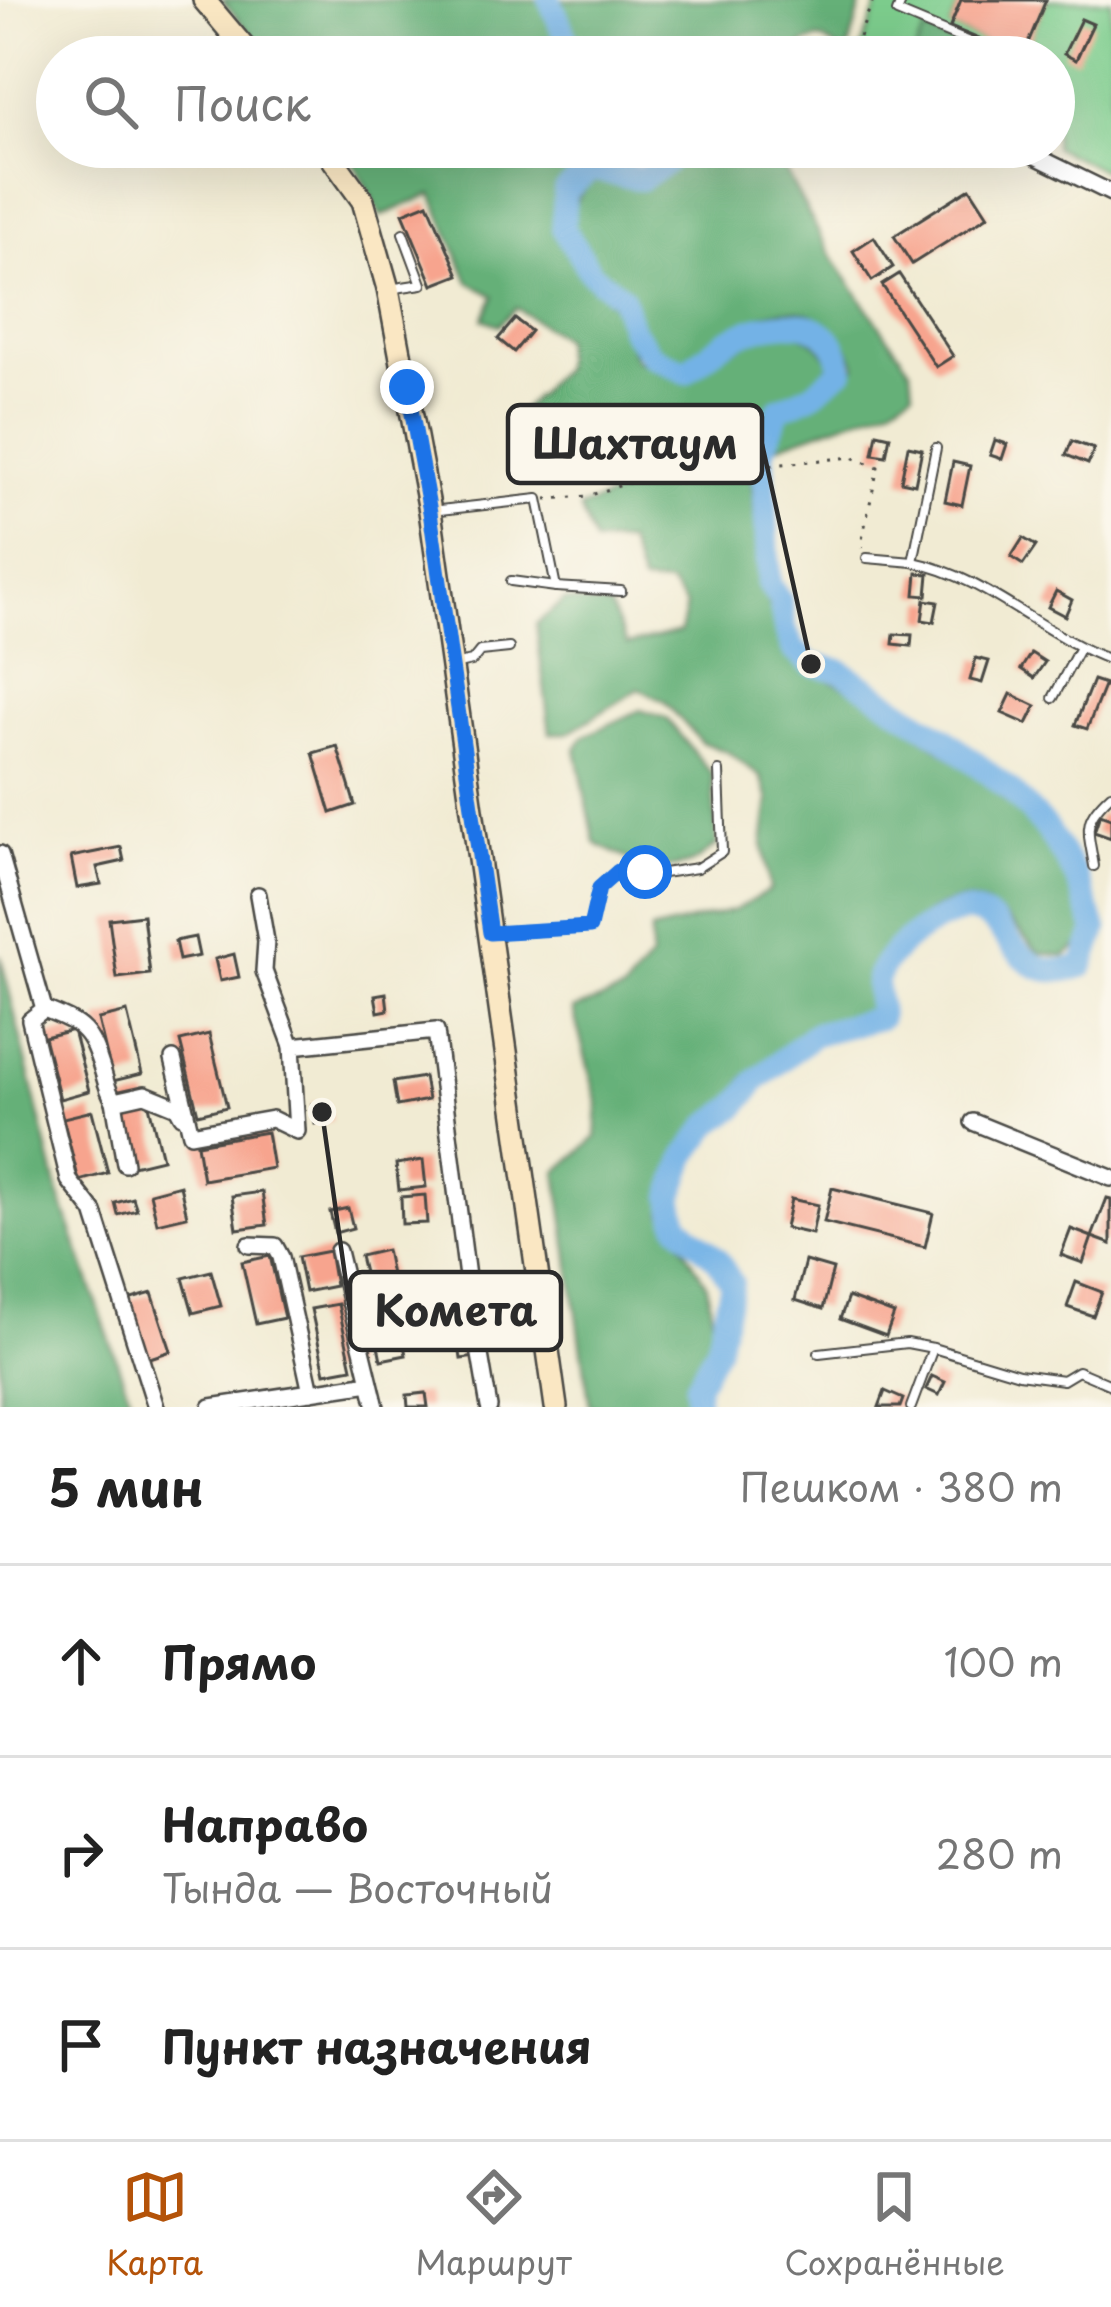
<!DOCTYPE html>
<html lang="ru">
<meta charset="utf-8">
<style>
:root{--surface:#fff;--page:#f2f2f2;--text:#222;--muted:#767676;--line:#e0e0e0;--accent:#b45309}
body{margin:0;font-family:"Playpen Sans",sans-serif;background:var(--page);color:var(--text)}
.stop{position:absolute;width:36px;height:36px;margin:-27px;border:9px solid #1a73e8;border-radius:50%;background:#fff}
.stop.end{background:#1a73e8;border-color:#fff;box-shadow:0 3px 12px #0008}
.list{margin:0;padding:0;list-style:none}
h2{display:flex;justify-content:space-between;align-items:center;height:156px;margin:0;padding:0 48px;font-size:51px}
h2 small{font-size:39px;font-weight:400;color:var(--muted)}
.list li{display:grid;grid-template-columns:78px 1fr auto;gap:36px;align-items:center;box-sizing:border-box;height:192px;padding:0 48px;border-top:3px solid var(--line)}
.list b{display:block;font-size:45px;white-space:nowrap}
.list p{margin:0;font-size:39px;white-space:nowrap;color:var(--muted)}
.list em{font-size:39px;font-style:normal;color:var(--muted)}
.icon{flex:none;width:66px;height:66px;fill:none;stroke:currentColor;stroke-width:2;stroke-linecap:round;stroke-linejoin:round}
.map{position:relative;flex:none;width:1111px;height:1407px;overflow:hidden}
.search{position:absolute;background:var(--surface);box-shadow:0 12px 48px #0002;left:36px;right:36px;top:36px;height:132px;display:flex;align-items:center;gap:30px;box-sizing:border-box;padding:0 42px;border-radius:66px;color:var(--muted);font-size:45px}
.sheet{height:732px;background:var(--surface)}
nav{display:flex;justify-content:space-around;align-items:center;box-sizing:border-box;height:168px;border-top:3px solid var(--line);background:var(--surface);font-size:33px;color:var(--muted)}
nav a{display:grid;justify-items:center;gap:6px}
nav .on{color:var(--accent)}
.map>svg:first-child{display:block}
</style>
<div class="map">
<svg width="1111" height="1407" viewBox="0 0 1111 1407">
<rect width="100%" height="100%" fill="#fbf7ec"/>
<filter id="ink" filterUnits="userSpaceOnUse"><feTurbulence type="fractalNoise" baseFrequency=".00833" numOctaves="2"/><feDisplacementMap in="SourceGraphic" scale="24" xChannelSelector="R" yChannelSelector="G"/><feConvolveMatrix kernelMatrix="1 2 1 2 8 2 1 2 1" color-interpolation-filters="sRGB"/></filter>
<filter id="wash" filterUnits="userSpaceOnUse"><feTurbulence type="fractalNoise" baseFrequency=".004" numOctaves="4" result="noise"/><feDisplacementMap in="SourceGraphic" scale="48" xChannelSelector="R" yChannelSelector="G"/><feGaussianBlur stdDeviation="2.7" result="paint"/><feColorMatrix in="noise" values="0 0 0 0 0 0 0 0 0 0 0 0 0 0 0 0 0 1.4 0 .05"/><feComposite in="paint" operator="in"/></filter>
<g filter="url(#wash)">
<rect width="100%" height="100%" fill="#f1ebd3"/>
<g fill="#7ccc8c" stroke="#547c5c" stroke-width="3">
<path d="M880 0H906L905 6H931L932 0H961L950 27 1021 57H982L925 31 913 57H861L858 56Z"/>
<path d="M1046 0H1111V174L1054 147V57H1022Z"/>
</g>
<g fill="#65b078" stroke="#486e52" stroke-width="3">
<path d="M222 0H542L566 57H270Z"/>
<path d="M556 0H862L850 45 844 52C824 43 827 33 802 45V57H596L574 38Z"/>
<path d="M924 31 982 57H913Z"/>
<path d="M341 147H646L636 160 619 167 600 161 583 166 558 195 555 219 565 247 585 277 618 310 635 359C649 365 665 377 680 376 691 376 704 365 714 360 755 338 801 310 831 363L812 388 772 407 753 451 613 466 569 487 543 482 522 452 518 414 562 368 563 339 516 308 499 325 483 319 494 296 469 282 432 194 381 216 356 167Z"/>
<path d="M681 147H776L777 156 832 257 911 370 913 391 890 406 771 448 789 411 823 395 845 380 856 366C851 348 842 340 829 327 787 285 728 332 693 360H673L652 347 638 330 636 313 626 294 594 269 577 242 568 221C575 204 582 180 604 179 614 178 623 186 633 186 651 186 669 166 682 156Z"/>
<path d="M751 475 762 588 790 654 810 671 854 691 902 722 974 774 1029 821 1066 877 1085 921V941L1065 956 1039 953C1022 936 999 905 973 901 933 895 878 946 869 983 866 992 869 1002 870 1011L803 1031 745 1077 730 1100 697 1126 674 1169 663 1212 707 1285 713 1322 709 1351 691 1377 688 1407H590L557 1172 596 1138 598 1104 573 1010 623 992 651 958V931L735 910 770 890 763 844 769 800 761 777 728 752 701 742 664 701 639 689 568 733H550L536 624 565 600 610 607 627 645 680 632 686 606 670 585 642 583 627 542 594 543 580 508 642 485Z"/>
<path d="M640 710 666 718 712 774 717 845C709 850 700 860 692 863 658 876 624 858 595 843L576 749 583 737Z"/>
<path d="M0 954 58 1191 133 1407H0Z"/>
</g>
<g fill="none" stroke-linecap="round" stroke-linejoin="round">
<g stroke="#73b2e6" stroke-width="24">
<path d="M550 0 572 53 582 57"/>
<path d="M670 147 666 163 641 179 591 169 565 191 563 228 591 273 622 297 632 330 652 356 686 372C699 362 711 351 725 342 757 323 819 308 837 351 840 357 840 364 842 370L812 394 779 409 763 452 769 584 780 600 785 628 793 649 811 664 841 671 944 738 1011 791 1046 828 1075 874 1096 930 1083 966C1045 978 1028 966 1005 937 999 929 994 921 985 917 980 915 974 912 968 912 939 911 880 953 877 982 876 992 880 1007 880 1018L814 1034 756 1081 736 1107 710 1124 686 1156 672 1197 678 1224 717 1259 732 1283 717 1348 696 1386 698 1407"/>
</g>
</g>
<g id="blocks">
<g fill="#f7a48e">
<path d="M961 0H1046L1022 57 950 27Z"/>
<path d="M1081 19 1093 24 1076 60 1064 54Z"/>
<path d="M970 188 988 216 912 264 894 236Z"/>
<path d="M428 203 459 275 433 285 403 213Z"/>
<path d="M874 237 893 267 872 281 853 251Z"/>
<path d="M899 274 953 356 936 367 882 285Z"/>
<path d="M515 319 531 331 514 352 498 339Z"/>
<path d="M877 433 890 436 886 456 873 454Z"/>
<path d="M995 440 1007 444 1002 459 990 455Z"/>
<path d="M1072 441 1094 449 1088 464 1066 455Z"/>
<path d="M908 446 922 449 915 484 901 481Z"/>
<path d="M953 462 970 466 962 505 945 501Z"/>
<path d="M1023 538 1036 546 1023 565 1011 557Z"/>
<path d="M917 573 929 574 927 596 915 595Z"/>
<path d="M1056 591 1072 600 1065 616 1048 607Z"/>
<path d="M925 600 938 602 934 622 922 620Z"/>
<path d="M894 634 912 635 911 646 893 644Z"/>
<path d="M1031 653 1045 662 1034 678 1021 669Z"/>
<path d="M976 658 989 661 982 683 970 680Z"/>
<path d="M1093 680 1105 684 1087 729 1075 725Z"/>
<path d="M1011 694 1036 706 1027 724 1002 713Z"/>
<path d="M337 746 355 805 331 813 313 753Z"/>
<path d="M1100 814 1111 818V838L1094 832Z"/>
<path d="M121 847 124 861 97 867 101 884 77 888 71 857Z"/>
<path d="M143 915 150 974 117 978 109 919Z"/>
<path d="M195 937 199 956 179 960 175 941Z"/>
<path d="M234 954 239 977 220 981 215 959Z"/>
<path d="M386 993 388 1010 378 1012 375 995Z"/>
<path d="M127 1012 142 1074 113 1081 98 1019Z"/>
<path d="M73 1030 89 1091 60 1099 44 1037Z"/>
<path d="M209 1034 227 1107 198 1114 180 1041Z"/>
<path d="M424 1077 428 1100 397 1106 393 1082Z"/>
<path d="M147 1097 162 1159 133 1166 118 1104Z"/>
<path d="M327 1102 332 1120 315 1124 312 1104Z"/>
<path d="M92 1111 108 1173 79 1181 63 1118Z"/>
<path d="M267 1132 273 1168 203 1180 197 1144Z"/>
<path d="M423 1160 426 1187 399 1190 396 1164Z"/>
<path d="M180 1185 187 1216 157 1223 150 1193Z"/>
<path d="M832 1188 933 1213 925 1247 824 1222Z"/>
<path d="M262 1192 267 1225 237 1229 232 1196Z"/>
<path d="M425 1195 427 1223 402 1224 401 1197Z"/>
<path d="M133 1198 137 1210 118 1215 115 1203Z"/>
<path d="M1107 1198 1111 1199V1244L1092 1237Z"/>
<path d="M791 1199 818 1205 812 1234 785 1228Z"/>
<path d="M348 1208 353 1228 335 1233 330 1212Z"/>
<path d="M1071 1229 1092 1237 1083 1263 1061 1255Z"/>
<path d="M386 1250 391 1275 366 1281 360 1256Z"/>
<path d="M329 1251 335 1286 305 1292 298 1257Z"/>
<path d="M270 1256 284 1318 256 1324 242 1262Z"/>
<path d="M805 1261 833 1269 823 1309 795 1300Z"/>
<path d="M211 1271 221 1306 193 1313 183 1278Z"/>
<path d="M1076 1282 1102 1292 1093 1316 1067 1307Z"/>
<path d="M152 1293 171 1351 147 1359 128 1300Z"/>
<path d="M848 1297 894 1314 886 1336 840 1319Z"/>
<path d="M338 1304 352 1368 325 1373 311 1309Z"/>
<path d="M396 1306 406 1355 381 1360 371 1311Z"/>
<path d="M474 1343 476 1357 461 1359 459 1345Z"/>
<path d="M932 1376 945 1382 939 1395 926 1389Z"/>
<path d="M885 1391 903 1399 900 1407H879Z"/>
<path d="M426 1393 428 1407H408L407 1395Z"/>
</g>
</g>
</g>
<g filter="url(#ink)">
<use href="#blocks" fill-opacity="0" stroke="#494844" stroke-width="3"/>
<g fill="none" stroke-linecap="round" stroke-linejoin="round">
<g stroke="#494844" stroke-width="12">
<g id="lane">
<path d="M902 0 897 12 1005 57"/>
<path d="M389 289 422 284 403 233"/>
<path d="M936 448 913 562C987 577 1041 635 1111 660"/>
<path d="M431 511 538 499 556 587 511 581"/>
<path d="M867 558 913 562"/>
<path d="M556 587 621 591"/>
<path d="M453 665 472 661 480 651 509 648"/>
<path d="M1053 698 1079 649"/>
<path d="M1094 866C1088 829 1081 821 1111 794"/>
<path d="M492 933 590 927 599 888 618 871 663 873 697 868 722 852 719 771"/>
<path d="M819 1353 907 1343 933 1348 1019 1374 1063 1380 1078 1371 1111 1385"/>
<path d="M911 1407 933 1348"/>
</g>
</g>
<g stroke="#494844" stroke-width="20">
<g id="street">
<path d="M851 57 852 53"/>
<path d="M1017 147 1111 193"/>
<path d="M0 854 44 1009 30 1020 69 1180 94 1212 156 1407"/>
<path d="M258 895 266 941 264 971 292 1046"/>
<path d="M44 1009C85 1025 90 1030 103 1072 106 1083 108 1091 114 1101L145 1094 177 1107 182 1116"/>
<path d="M173 1059 191 1134 272 1119 297 1131 292 1046 436 1031 468 1285 489 1407"/>
<path d="M114 1101 125 1164"/>
<path d="M973 1122 1111 1178"/>
<path d="M249 1245 275 1246 281 1257 311 1392"/>
<path d="M338 1251 376 1407"/>
<path d="M350 1302 468 1285"/>
<path d="M211 1407 370 1383"/>
</g>
</g>
<g stroke="#494844" stroke-width="26">
<g id="secondary">
<path d="M204 0 252 57"/>
<path d="M324 147 363 201 388 289 430 511 556 1407"/>
</g>
</g>
<g stroke="#494844" stroke-width="3" stroke-dasharray="3 9" stroke-linecap="butt">
<path d="M859 37 873 0"/>
<path d="M546 499 588 496 643 478 852 457 878 467 861 544 862 548"/>
</g>
<use href="#lane" stroke="#fff" stroke-width="8"/>
<use href="#street" stroke="#fff" stroke-width="15"/>
<use href="#secondary" stroke="#fae7c3" stroke-width="21"/>
</g>
</g>
<g fill="none" stroke-linecap="round" stroke-linejoin="round" filter="url(#ink)">
<path stroke="#1a73e8" stroke-width="15" d="M407 387 430 512 490 933 590 927 599 888 618 871 645 872"/>
</g>
<path fill="none" stroke="#2b2b2b" stroke-width="4.5" d="M811 664L762 444M322 1112L350 1311"/>
<g fill="#2b2b2b" stroke="#fbf7ec" stroke-width="4.5">
<circle cx="811" cy="664" r="12"/>
<circle cx="322" cy="1112" r="12"/>
</g>
<g fill="#fbf7ec" stroke="#2b2b2b" stroke-width="4.5">
<rect x="508" y="405" width="254" height="78" rx="12"/>
<rect x="350" y="1272" width="211" height="78" rx="12"/>
</g>
<g font-size="42" text-anchor="middle" font-weight="bold" fill="#2b2b2b">
<text x="635" y="459">Шахтаум</text>
<text x="456" y="1326">Комета</text>
</g>
</svg>
<div class="stop" style="left:645px;top:872px"></div>
<div class="stop end" style="left:407px;top:387px"></div>
<div class="search"><svg class="icon" aria-label="search" viewBox="0 0 24 24"><circle cx="10" cy="10" r="6"/><path d="M15 15l6 6"/></svg>Поиск</div>
</div>
<section class="sheet">
<h2>5 мин<small>Пешком · 380 m</small></h2>
<ul class="list">
<li><svg class="icon" aria-label="ahead" viewBox="0 0 24 24"><path d="M12 20V5M6 11l6-6 6 6"/></svg><div><b>Прямо</b></div><em>100 m</em></li>
<li><svg class="icon" aria-label="right" viewBox="0 0 24 24"><path d="M7 20v-9h11M14 6l5 5-5 5"/></svg><div><b>Направо</b><p>Тында — Восточный</p></div><em>280 m</em></li>
<li><svg class="icon" aria-label="arrive" viewBox="0 0 24 24"><path d="M6 21V4h12l-3 4 3 4H6"/></svg><div><b>Пункт назначения</b></div></li>
</ul>
</section>
<nav>
<a class="on"><svg class="icon" aria-label="map" viewBox="0 0 24 24"><path d="M3 6l6-2 6 2 6-2v14l-6 2-6-2-6 2zM9 4v14M15 6v14"/></svg>Карта</a>
<a><svg class="icon" aria-label="directions" viewBox="0 0 24 24"><path d="M12 3l9 9-9 9-9-9zM9 14v-3h6M13 9l2 2-2 2"/></svg>Маршрут</a>
<a><svg class="icon" aria-label="saved" viewBox="0 0 24 24"><path d="M7 4h10v16l-5-4-5 4z"/></svg>Сохранённые</a>
</nav>
